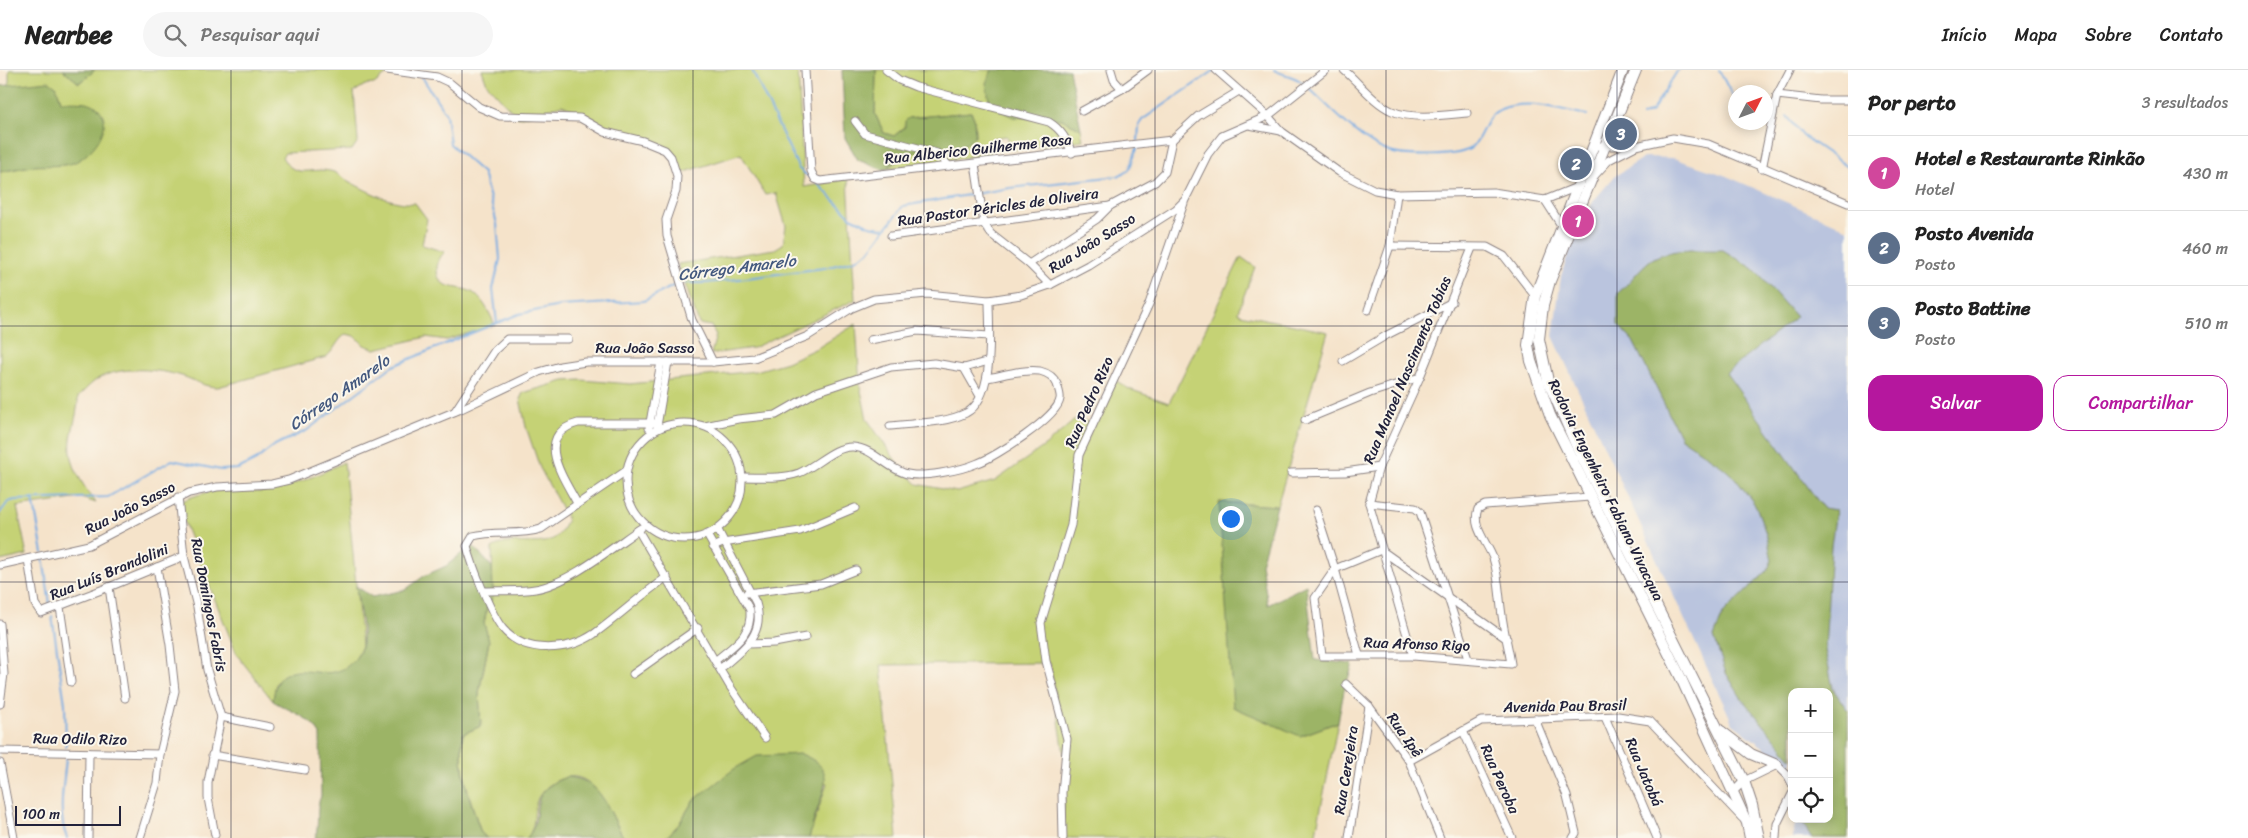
<!DOCTYPE html>
<html lang="pt">
<meta charset="utf-8">
<style>
:root{--surface:#fff;--page:#f6f6f6;--text:#222;--muted:#767676;--line:#e0e0e0;--accent:#b5179e}
body{margin:0;font-family:Sriracha,sans-serif;background:var(--page);color:var(--text)}
.controls{position:absolute;right:15px;bottom:15px;display:grid;overflow:hidden;border-radius:10px;box-shadow:0 2px 12px #0003}
.controls button{width:45px;height:45px;display:grid;place-items:center;padding:0;border:0;border-bottom:1px solid var(--line);background:var(--surface);color:var(--text);font:25px sans-serif}
.compass{position:absolute;left:1728px;top:15px;width:45px;height:45px;border-radius:50%;background:var(--surface);box-shadow:0 2px 12px #0003;rotate:48deg}
.scale{position:absolute;left:15px;bottom:12px;width:106px;box-sizing:border-box;padding-left:5px;border:2px solid #22223b;border-top:0;font-size:14px;line-height:18px;white-space:nowrap;color:#22223b;-webkit-text-stroke:4px #fbf7ec;paint-order:stroke}
.you{position:absolute;left:1230px;top:448px;width:18px;height:18px;margin:-12px;border:4px solid #fff;border-radius:50%;background:#1a73e8;box-shadow:0 0 0 8px #1a73e833}
.badge{display:grid;place-items:center;width:32px;height:32px;border-radius:50%;background:var(--accent);color:#fff;font-size:16px;font-weight:700}
.pin{position:absolute;translate:-50% -50%;border:2px solid #fff;box-shadow:0 1px 5px #0006}
.list{margin:0;padding:0;list-style:none}
h2{display:flex;justify-content:space-between;align-items:center;height:65px;margin:0;padding:0 20px;font-size:21px}
h2 small{font-size:16px;font-weight:400;color:var(--muted)}
.list li{display:grid;grid-template-columns:32px 1fr auto;gap:15px;align-items:center;box-sizing:border-box;height:75px;padding:0 20px;border-top:1px solid var(--line)}
.list b{display:block;font-size:19px;white-space:nowrap}
.list p{margin:0;font-size:16px;white-space:nowrap;color:var(--muted)}
.list em{font-size:16px;font-style:normal;color:var(--muted)}
.actions{display:flex;gap:10px;padding:15px 20px}
.actions a{flex:1;padding:11px 0;border:1px solid var(--accent);border-radius:15px;text-align:center;font-size:18px;color:var(--accent)}
.actions .main{background:var(--accent);color:#fff}
.icon{flex:none;width:28px;height:28px;fill:none;stroke:currentColor;stroke-width:2;stroke-linecap:round;stroke-linejoin:round}
.map{position:relative;flex:none;width:1848px;height:768px;overflow:hidden}
header{display:flex;align-items:center;gap:30px;box-sizing:border-box;height:70px;padding:0 25px;background:var(--surface);border-bottom:1px solid var(--line)}
header strong{font-size:24px}
nav{display:flex;gap:28px;margin-inline-start:auto;font-size:18px}
.search{width:350px;height:45px;background:var(--page);display:flex;align-items:center;gap:12px;box-sizing:border-box;padding:0 18px;border-radius:28px;color:var(--muted);font-size:19px}
main{display:flex}
aside{flex:1;background:var(--surface)}
.map>svg:first-child{display:block}
</style>
<header>
<strong>Nearbee</strong>
<div class="search"><svg class="icon" aria-label="search" viewBox="0 0 24 24"><circle cx="10" cy="10" r="6"/><path d="M15 15l6 6"/></svg>Pesquisar aqui</div>
<nav><a>Início</a><a>Mapa</a><a>Sobre</a><a>Contato</a></nav>
</header>
<main>
<div class="map">
<svg width="1848" height="768" viewBox="0 0 1848 768">
<rect width="100%" height="100%" fill="#fbf7ec"/>
<filter id="ink" filterUnits="userSpaceOnUse"><feTurbulence type="fractalNoise" baseFrequency=".02" numOctaves="2"/><feDisplacementMap in="SourceGraphic" scale="10" xChannelSelector="R" yChannelSelector="G"/><feConvolveMatrix kernelMatrix="1 2 1 2 8 2 1 2 1" color-interpolation-filters="sRGB"/></filter>
<filter id="wash" filterUnits="userSpaceOnUse"><feTurbulence type="fractalNoise" baseFrequency=".0096" numOctaves="4" result="noise"/><feDisplacementMap in="SourceGraphic" scale="20" xChannelSelector="R" yChannelSelector="G"/><feGaussianBlur stdDeviation="1.12" result="paint"/><feColorMatrix in="noise" values="0 0 0 0 0 0 0 0 0 0 0 0 0 0 0 0 0 1.4 0 .05"/><feComposite in="paint" operator="in"/></filter>
<g filter="url(#wash)">
<rect width="100%" height="100%" fill="#f5e3ca"/>
<path fill="#bac4de" d="M1645 87 1673 88 1724 105 1848 159V768H1792L1796 749H1829V622H1792V699L1733 654 1553 266 1561 206 1574 166 1594 130 1615 106Z"/>
<g fill="#c5d274" stroke="#747a58">
<path d="M9 0H63L79 13 95 0H392L374 14 365 15 354 22 358 71 352 80 285 83 282 87C297 112 311 95 334 102 339 104 344 109 350 112 369 122 393 135 415 133L427 149 422 175 445 182C440 186 437 193 437 199 437 224 464 213 476 225 485 233 490 244 495 255L447 270 426 267 375 279 364 275 355 266 346 264C336 271 335 280 326 287L218 317C203 317 195 310 182 306 158 299 124 296 101 307 93 311 85 320 78 327 78 342 73 355 71 369 68 394 82 414 96 433L81 428 17 437 27 485 0 491V102L32 96 61 31 56 16H9Z"/>
<path d="M482 0H798L804 117 848 109 855 230 753 278 711 284 716 265 711 256 699 254 678 194 775 179 783 174 786 156 776 123 765 125 741 84 682 103 672 84 663 75 614 62 589 46 562 35 518 48 487 14Z"/>
<path d="M876 0H992L991 4 1040 47 1062 49 1081 59 1083 70 1012 80 1007 66 992 68 991 84 883 100 911 83 975 66 974 48 971 42 908 48 905 57 894 66 884 63 875 44Z"/>
<path d="M1241 187 1255 197 1238 241 1240 244 1328 262 1277 436 1219 432 1300 666 1338 652 1315 768H1062L1066 696 1050 593 881 595 897 768H809L827 713 693 731 679 754 666 768H624C611 747 595 695 561 709 552 712 543 719 538 728 532 741 537 756 527 768H487L481 763C471 730 458 699 463 664L481 656 479 623 489 572 484 553 487 538 493 526 492 478C518 462 556 490 567 448L540 398 526 357 520 329 523 323 564 311 581 310 630 314 756 301 787 292 819 277 856 254 860 316 867 349 896 391 917 414 957 422 995 411 1046 375 1077 348 1092 353 1115 310 1129 319 1169 333Z"/>
<path d="M344 392 362 576 355 590 344 601 329 603H291L276 613 273 631 237 585 182 447 181 432C192 425 220 418 233 419 242 420 251 422 260 422 289 419 319 404 344 392Z"/>
</g>
<g fill="#9cb466" stroke="#5f6b50">
<path d="M63 0H95L79 13Z"/>
<path d="M842 0H876L875 44 884 63 894 66 905 57V51L908 48 971 42 974 48 975 66C961 84 933 77 913 83 902 86 893 93 883 100L858 90 845 68Z"/>
<path d="M992 0H1069L1081 59 1062 49 1013 47 990 35 986 13Z"/>
<path d="M49 11 56 16 61 31C72 32 90 29 98 38 116 56 91 86 73 93 62 97 46 95 34 96 23 97 11 100 0 102V16Z"/>
<path d="M1723 180 1754 199 1796 247 1726 303 1823 438 1836 440 1831 476 1825 580 1833 619 1848 641V768H1812L1800 749H1829V622H1792V689L1742 629 1726 603 1714 567 1723 544 1767 501 1772 490 1767 466 1756 436 1735 408 1718 393 1681 368 1633 271 1618 255V223C1629 214 1637 201 1648 192 1668 176 1699 181 1723 180Z"/>
<path d="M1219 432 1277 436 1261 494 1268 535 1306 515 1315 590 1353 594 1344 621 1338 652 1300 666 1233 637Z"/>
<path d="M472 475 492 497 493 526 487 538 484 553 489 571 479 623 481 656 463 664C458 701 470 729 481 763L487 768H315C320 754 315 739 321 726L320 664C310 646 289 641 273 631 274 623 275 612 282 606 303 592 330 614 351 593 356 589 362 580 362 573 364 555 358 534 356 516L372 527 405 520 424 506 446 496Z"/>
<path d="M801 684C833 697 827 711 818 738 814 748 812 758 809 768H666L679 754 693 731 734 699 757 686Z"/>
<path d="M566 707C603 708 608 742 624 768H527C547 744 522 724 566 707Z"/>
</g>
<g fill="none" stroke-linecap="round" stroke-linejoin="round">
<g stroke="#74aae2" stroke-width="2">
<path d="M752 0 799 99 812 109"/>
<path d="M1274 0C1283 5 1294 6 1302 12 1327 33 1356 69 1387 81 1402 87 1461 88 1472 77 1484 65 1484 46 1501 39 1529 28 1560 40 1587 45"/>
<path d="M1719 0 1736 33"/>
<path d="M422 7 446 44 450 74 483 103 497 154 500 189 493 219 497 253"/>
<path d="M1766 38H1767"/>
<path d="M1642 46 1652 41 1678 0"/>
<path d="M1787 46 1803 66 1848 97"/>
<path d="M1138 71 1139 55 1142 50 1215 0"/>
<path d="M817 113 851 147 870 156 886 159"/>
<path d="M684 213H707L824 198 853 191 868 182 903 136 1010 118 1118 106 1129 100 1138 76"/>
<path d="M33 429 43 483"/>
<path d="M0 443 8 432 15 430 108 427 172 390 221 400 238 399 256 390 275 375 306 361 391 297 445 274 519 244 560 236 644 231 679 213"/>
<path d="M43 488 50 534"/>
<path d="M52 546 65 634 66 677"/>
<path d="M66 688C64 713 57 745 67 768"/>
</g>
</g>
</g>
<g filter="url(#ink)">
<g fill="none" stroke-linecap="round" stroke-linejoin="round">
<g stroke="#8c8282" stroke-width="9">
<g id="minor">
<path d="M387 0 437 7 450 13 479 37 500 46 580 48 605 62 643 71 665 80 671 87 677 106 676 121 666 150 667 166 692 250 713 292"/>
<path d="M805 0 811 101 815 109 820 111 1172 70 1198 46 1239 21"/>
<path d="M886 0 899 10 916 17 1049 52C1062 60 1066 69 1072 83"/>
<path d="M1111 0 1114 10 1122 19"/>
<path d="M1216 0 1268 46 1281 61 1339 102 1375 120 1397 124 1493 122 1545 130 1577 117"/>
<path d="M1344 0C1359 13 1374 33 1392 41 1412 50 1446 45 1467 43"/>
<path d="M1777 25 1821 30H1848"/>
<path d="M1082 41 1122 19 1148 0"/>
<path d="M855 51 865 64 937 83 949 96"/>
<path d="M1249 55 1281 61"/>
<path d="M1594 76H1636L1673 68 1708 74 1848 133"/>
<path d="M975 94 984 154 991 164 1029 194 1050 215"/>
<path d="M1762 99 1777 25 1790 0"/>
<path d="M1596 104 1609 90 1634 77"/>
<path d="M1545 130 1561 155"/>
<path d="M891 166 1110 136"/>
<path d="M1390 176 1487 177 1504 186 1535 226"/>
<path d="M1029 194 1097 149 1110 136 1155 112 1165 102 1172 70"/>
<path d="M1368 240 1390 176 1397 124"/>
<path d="M870 270 917 261 989 266"/>
<path d="M1343 291 1387 265 1452 232"/>
<path d="M964 298 989 291"/>
<path d="M455 341 495 280 507 269H568"/>
<path d="M1305 350 1370 323 1420 307"/>
<circle cx="684" cy="411" r="58"/>
<path d="M657 356 668 292"/>
<path d="M705 356 738 349 776 345 816 322 891 297 934 293 964 298 980 326"/>
<path d="M890 356C913 353 944 354 966 343 996 327 989 259 989 230"/>
<path d="M649 358 661 292"/>
<path d="M626 401 541 459C519 466 495 460 473 466L467 476C472 495 491 545 503 559 525 585 569 581 594 564 619 546 641 525 667 507"/>
<path d="M1291 403 1345 402 1379 397"/>
<path d="M743 407C761 407 782 409 799 403 817 396 834 376 853 377 872 378 886 397 904 403 920 409 962 400 978 393 995 387 1058 347 1060 329 1061 325 1058 318 1057 314 1054 307 1048 303 1040 301 1023 299 1004 305 987 308"/>
<path d="M178 427 184 486 197 537 207 600 221 647 208 712V728L215 765"/>
<path d="M577 433C563 407 533 365 578 353H657"/>
<path d="M1369 433 1415 438 1420 442 1468 589"/>
<path d="M1316 440 1335 499 1359 585"/>
<path d="M638 460 729 615 765 668"/>
<path d="M718 460 756 533C766 565 742 580 720 599"/>
<path d="M707 465 750 540C752 566 734 575 715 591"/>
<path d="M713 477 723 473 800 461 855 438"/>
<path d="M28 489 35 534 41 543 109 517 184 486"/>
<path d="M0 495 89 475 189 423 217 417 272 414 289 410 461 339 539 302 560 296 586 292H713L754 288 808 266 852 238 874 229 927 224 989 230 1021 225 1050 215 1088 195 1176 139 1185 130 1208 84 1222 66 1268 46 1326 0"/>
<path d="M109 517 125 628"/>
<path d="M485 521C501 520 519 522 535 519 568 514 613 477 641 458"/>
<path d="M747 523 821 514 856 500"/>
<path d="M60 537 71 612"/>
<path d="M0 554 4 604 0 634"/>
<path d="M1507 569 1381 480 1335 499 1315 528 1322 586H1413L1511 594C1509 580 1505 566 1503 552 1499 530 1500 510 1493 488 1487 472 1471 456 1478 439L1485 435 1590 427"/>
<path d="M748 574 774 573 806 567"/>
<path d="M1413 586 1369 433 1379 397 1420 307 1472 178"/>
<path d="M633 604 698 558"/>
<path d="M1346 614 1369 636 1409 691 1440 768"/>
<path d="M221 647 270 657"/>
<path d="M1605 647 1657 768"/>
<path d="M1535 649 1567 726 1576 763 1573 768"/>
<path d="M1463 661 1512 768"/>
<path d="M0 681 160 684"/>
<path d="M212 685 305 700"/>
<path d="M1409 691 1481 651 1618 646 1650 651 1742 748"/>
<path d="M0 693 14 768"/>
<path d="M1733 722 1744 711 1777 695 1788 706 1792 714"/>
<path d="M88 768 89 683"/>
<path d="M140 768 157 713 160 684 175 621 170 575 157 497"/>
<path d="M1063 768 1062 723 1067 669 1046 591 1041 553 1071 455 1079 385 1149 234 1184 133"/>
<path d="M1349 768 1369 636"/>
<path d="M1776 768 1777 754 1792 724"/>
</g>
</g>
<g stroke="#8c8282" stroke-width="12">
<g id="highway">
<path d="M1623 0 1535 226 1528 275 1531 291 1550 345 1680 606 1747 753 1750 768"/>
<path d="M1636 0 1550 211 1543 236 1539 269 1548 311 1577 377 1744 711 1752 735 1759 768"/>
<path d="M1721 661 1751 684 1777 695"/>
</g>
</g>
<use href="#minor" stroke="#fff" stroke-width="7"/>
<use href="#highway" stroke="#fff" stroke-width="10"/>
</g>
</g>
<path fill="none" stroke="#22223b" stroke-width="1" stroke-opacity="0.55" d="M231 0V768M462 0V768M693 0V768M924 0V768M1155 0V768M1386 0V768M1617 0V768M0 256H1848M0 512H1848"/>
<g text-anchor="middle" stroke-width="4" stroke-linejoin="round" paint-order="stroke">
<g font-size="15" fill="#22223b" stroke="#fbf7ec">
<text transform="translate(978 79) rotate(-6)" y="5">Rua Alberico Guilherme Rosa</text>
<text transform="translate(998 137) rotate(-8)" y="5">Rua Pastor Péricles de Oliveira</text>
<text transform="translate(1092 173) rotate(-32)" y="5">Rua João Sasso</text>
<text x="645" y="283">Rua João Sasso</text>
<text transform="translate(1407 300) rotate(-67)" y="5">Rua Manoel Nascimento Tobias</text>
<text transform="translate(1089 332) rotate(-66)" y="5">Rua Pedro Rizo</text>
<text transform="translate(1606 420) rotate(64)" y="5">Rodovia Engenheiro Fabiano Vivacqua</text>
<text transform="translate(130 438) rotate(-27)" y="5">Rua João Sasso</text>
<text transform="translate(109 502) rotate(-22)" y="5">Rua Luís Brandolini</text>
<text transform="translate(209 535) rotate(79)" y="5">Rua Domingos Fabris</text>
<text transform="translate(1417 574) rotate(2)" y="5">Rua Afonso Rigo</text>
<text transform="translate(1565 636) rotate(-1)" y="5">Avenida Pau Brasil</text>
<text transform="translate(1405 665) rotate(55)" y="5">Rua Ipê</text>
<text transform="translate(80 669) rotate(1)" y="5">Rua Odilo Rizo</text>
<text transform="translate(1346 700) rotate(-81)" y="5">Rua Cerejeira</text>
<text transform="translate(1644 702) rotate(67)" y="5">Rua Jatobá</text>
<text transform="translate(1500 709) rotate(66)" y="5">Rua Peroba</text>
</g>
<g font-size="16" font-style="italic" fill="#43587e" stroke="#fbf7ec">
<text transform="translate(737 197) rotate(-7)" y="6">Córrego Amarelo</text>
<text transform="translate(339 322) rotate(-35)" y="6">Córrego Amarelo</text>
</g>
</g>
</svg>
<div class="controls">
<button>+</button>
<button>−</button>
<button><svg class="icon" aria-label="locate" viewBox="0 0 24 24"><circle cx="12" cy="12" r="6"/><path d="M12 2v4M12 18v4M2 12h4M18 12h4"/></svg></button>
</div>
<svg class="compass" viewBox="-18 -18 36 36"><path d="M0-13l5 13h-10z" fill="#e53935"/><path d="M0 13l5-13h-10z" fill="#767676"/></svg>
<div class="scale">100 m</div>
<div class="you"></div>
<div class="pin badge" style="left:1578px;top:151px;background:#d1479c">1</div>
<div class="pin badge" style="left:1576px;top:94px;background:#5c6f8a">2</div>
<div class="pin badge" style="left:1621px;top:64px;background:#5c6f8a">3</div>
</div>
<aside>
<h2>Por perto<small>3 resultados</small></h2>
<ul class="list">
<li><span class="badge" style="background:#d1479c">1</span><div><b>Hotel e Restaurante Rinkão</b><p>Hotel</p></div><em>430 m</em></li>
<li><span class="badge" style="background:#5c6f8a">2</span><div><b>Posto Avenida</b><p>Posto</p></div><em>460 m</em></li>
<li><span class="badge" style="background:#5c6f8a">3</span><div><b>Posto Battine</b><p>Posto</p></div><em>510 m</em></li>
</ul>
<div class="actions"><a class="main">Salvar</a><a>Compartilhar</a></div>
</aside>
</main>
